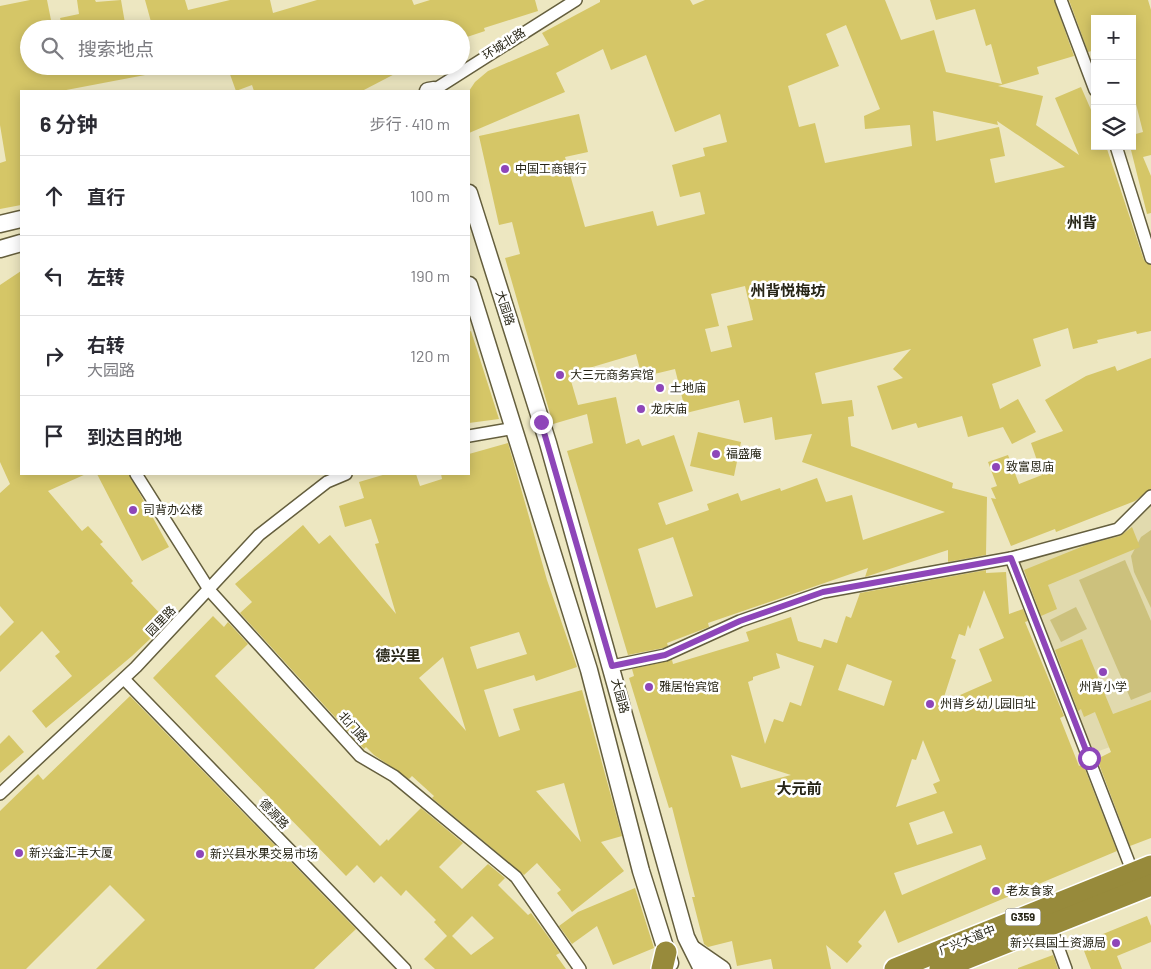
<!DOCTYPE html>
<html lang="zh">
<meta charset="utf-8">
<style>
:root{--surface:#fff;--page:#f7f7f7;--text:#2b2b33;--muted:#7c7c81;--line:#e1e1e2}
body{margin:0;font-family:Barlow,"Noto Sans SC",sans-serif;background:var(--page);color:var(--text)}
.controls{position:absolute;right:15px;top:15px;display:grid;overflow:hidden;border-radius:0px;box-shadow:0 2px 12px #0003}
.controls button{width:45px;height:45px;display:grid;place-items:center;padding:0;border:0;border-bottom:1px solid var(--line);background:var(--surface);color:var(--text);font:25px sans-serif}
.stop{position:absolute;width:15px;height:15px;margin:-11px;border:4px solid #8e46b9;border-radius:50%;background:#fff}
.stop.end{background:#8e46b9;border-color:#fff;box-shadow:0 1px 5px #0008}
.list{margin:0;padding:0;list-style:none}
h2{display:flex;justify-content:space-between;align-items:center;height:65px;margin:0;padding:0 20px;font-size:21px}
h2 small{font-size:16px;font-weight:400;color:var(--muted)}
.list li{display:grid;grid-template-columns:32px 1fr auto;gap:15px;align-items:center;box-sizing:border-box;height:80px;padding:0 20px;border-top:1px solid var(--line)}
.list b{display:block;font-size:19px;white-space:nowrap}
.list p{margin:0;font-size:16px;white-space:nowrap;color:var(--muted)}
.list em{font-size:16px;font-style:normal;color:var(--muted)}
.icon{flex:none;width:28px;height:28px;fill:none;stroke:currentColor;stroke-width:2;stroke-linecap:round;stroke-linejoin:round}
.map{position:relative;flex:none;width:1151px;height:969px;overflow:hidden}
.search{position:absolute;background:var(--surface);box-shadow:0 2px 12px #0003;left:20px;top:20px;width:450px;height:55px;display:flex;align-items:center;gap:12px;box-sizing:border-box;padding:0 18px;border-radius:28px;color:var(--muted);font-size:19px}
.panel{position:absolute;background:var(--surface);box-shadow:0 2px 12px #0003;left:20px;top:90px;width:450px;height:385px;border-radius:0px}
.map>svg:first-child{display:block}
</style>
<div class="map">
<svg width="1151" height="969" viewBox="0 0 1151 969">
<rect width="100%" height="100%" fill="#ede7c1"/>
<path fill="#e1daae" d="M1151 496V732L1088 755 1011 558 1118 529Z"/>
<g fill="#ccc17d">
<path d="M1151 530V608L1134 572 1131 556 1141 537Z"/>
<path d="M1125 560 1151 621V692L1131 700 1079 580Z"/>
<path d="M1076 607 1087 629 1061 642 1050 620Z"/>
</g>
<g fill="#d5c667" fill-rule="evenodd">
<path d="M30 0H47L52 25 29 29V66H160L161 72 61 91H21V205L0 209V163L6 161 0 125V6Z"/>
<path d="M77 0H95L96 2 121 0 126 29H63L60 18 79 14Z"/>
<path d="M145 0H185L188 10 230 0H270L273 13 317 0H412L414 5 430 0H535L538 11 484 28 485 31 464 38 461 29H153Z"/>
<path d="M600 0H690L693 5 705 0H885L901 40 934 30 946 72 1002 84 991 44 986 46 975 9 936 20 930 0H1054L1074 56 1037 67 1039 74 998 86 1043 96 1036 125 1079 155 1055 98 1081 87 1095 119V146H1106L1144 260 1151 265V331L1137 334 1136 331 1097 340 1098 343 1073 349 1068 328 1033 339 1041 366 992 384 1000 409 1018 399 1036 432 1012 444 1003 427 968 437 962 416 918 428 916 423 892 430 877 386 903 378 893 369 911 349 815 373 822 404 852 400 854 416 848 417 851 446 953 483 952 488 987 497 986 555 948 562V550L865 577 868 568 708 623 709 627 667 643 668 646 663 648 628 655 567 451 593 443 587 414 553 424 505 258 520 254 512 222 499 225 479 136 579 114 588 152 565 157 585 227 653 211 657 226 705 214 700 192 680 197 672 165 705 156 703 148 727 142 720 114 675 132 646 55 611 70 603 49 556 73 565 92 469 133V91L475 82 488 71 549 45 542 33 600 2ZM846 25 880 109 864 116 865 129 910 125 912 146 825 163 815 123 799 127 788 86 839 66 826 34ZM933 111 998 125 997 121 1065 167 995 183 990 159 1005 156 999 127 936 141ZM745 286 753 320 727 326 732 347 711 352 705 329 719 326 711 294ZM636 354 642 377 675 369 686 413 739 400 744 423 772 417 775 440 812 434 802 462 945 512 863 540 852 495 826 502 817 478 781 491 780 488 741 501 738 493 707 504 709 510 666 525 658 503 693 491 674 435 642 446 639 439 626 444 616 397 578 405 569 374ZM673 537 693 596 656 608 638 549Z"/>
<path d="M1069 0H1148L1151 10V155L1143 157 1151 176V213L1147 214 1130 146H1132V135L1143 132 1132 88V19H1095V50L1088 52Z"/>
<path d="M227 66H410L362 91H254L252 85 236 91Z"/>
<path d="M21 271V474H86L48 491 82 531 88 526 103 542 100 544 133 581 131 583 168 622 132 656 46 728 32 711 72 676 55 656 60 652 42 631 0 672V636L14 622 0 606V493L10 484 0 462V285Z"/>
<path d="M471 331 499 419 469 423V332Z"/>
<path d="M1151 358V489L1135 501 1056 532 1055 529 1011 546 991 498 996 499 991 488 997 486 988 462 1008 455 1019 484 1042 475 1031 443 1063 431 1045 400 1086 376 1115 366 1117 371Z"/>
<path d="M698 432 741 442 734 476 690 466Z"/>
<path d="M508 443 547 580 577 667 536 681 534 675 484 690 499 737 520 730 513 709 582 690 622 836 601 842 624 871 572 912 557 893 561 890 537 863 524 875 432 798 434 796 412 776 409 779 374 755 366 747 364 749 240 613 252 602 235 584 303 525 319 544 330 535 396 614 375 544 379 543 371 519 345 527 339 506 364 498 359 482 386 474H416L420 486 442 479 441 474H469V454ZM519 632 527 654 477 669 470 647ZM443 657 466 731 419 678ZM564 783 581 842 536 791Z"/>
<path d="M97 474H129L169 547 142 561Z"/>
<path d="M1132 527 1140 547 1048 585 1057 609 1041 616 1024 570 1086 545 1120 536Z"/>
<path d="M986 570V573L1006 572 1009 614 1023 609 1028 621 1025 622 1064 716 1060 718 1079 766 1083 764 1117 851 898 943 885 910 858 942 862 946 847 963 826 945 831 969H773L771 959 737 966 732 941 708 947 704 944 692 897H695L672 807 669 808 629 678 634 676 632 669 672 660 673 664 749 641 746 632 791 617 798 641 821 648 824 639 837 643 846 616 851 618 860 593ZM984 590 1004 638 979 649 992 681 942 703 956 660 951 658 959 634 965 636 968 625 970 629ZM776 653 814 666 801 706 790 702 783 722 774 719 765 744 748 682 753 680V677L780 668ZM847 664 892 681 884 706 838 690ZM923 740 940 781 933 784 937 793 896 807 912 759 916 760ZM731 755 772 769 791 775 741 788ZM944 811 953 833 917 845 909 823ZM981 845 986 859 902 895 894 873Z"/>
<path d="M213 616 224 627 228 622 248 644 215 676 380 846 387 839 388 841 421 808 463 843 439 867 462 889 488 864 505 878 498 885 528 915 531 913 560 953 556 955 566 969H435L424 959 447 936 434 922 436 920 406 890 401 896 381 876 374 883 357 865 346 876 153 678ZM472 916 494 938 471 955 452 936Z"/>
<path d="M1082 639 1113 714 1151 700V838L1130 846 1097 759 1111 752 1095 712 1084 717 1081 709 1078 711 1055 650Z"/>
<path d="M130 696 356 929 314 969H96L145 920 110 885 26 969H0V811L38 774 43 780Z"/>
<path d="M9 735 24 752 0 773V744Z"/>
<path d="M635 888 654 948 613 965 597 926 572 944 559 926 578 912Z"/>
<path d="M1147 916 1151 926V942L1117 956 1122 969H1091L1081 943Z"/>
<path d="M1053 955 1058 969H1018V968Z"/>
</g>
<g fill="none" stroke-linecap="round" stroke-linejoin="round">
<g stroke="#645e3d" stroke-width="14">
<g id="street">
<path d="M1061 0 1095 90"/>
<path d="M434 90 576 0"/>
<path d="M1116 146 1151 258"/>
<path d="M469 436 515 428"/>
<path d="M136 474 210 591 360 756 394 776 516 877 580 969"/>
<path d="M612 666 665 655 740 621 823 592 1011 558"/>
<path d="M124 679 405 969"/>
<path d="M0 794 136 667 259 535 327 482 346 474"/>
<path d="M1133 873 1011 558 1118 529 1151 496"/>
<path d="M1050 925 1066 969"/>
</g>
</g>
<g stroke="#645e3d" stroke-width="19">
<g id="secondary">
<path d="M428 91 434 90"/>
<path d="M469 193 548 443 686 937 702 969"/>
<path d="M0 224 21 219"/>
<path d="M0 249 21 243"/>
<path d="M469 285 589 670 641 871 670 963"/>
<path d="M693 949 722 969"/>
</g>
</g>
<g stroke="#fff" stroke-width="24">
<g id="highway">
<path d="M662 969 666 952"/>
<path d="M895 969 1151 866"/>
<path d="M940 969 1151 885"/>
</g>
</g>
<use href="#street" stroke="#fff" stroke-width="11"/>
<use href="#secondary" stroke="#fff" stroke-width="16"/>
<use href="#highway" stroke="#978a3b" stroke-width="21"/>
</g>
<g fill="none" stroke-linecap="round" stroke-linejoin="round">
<path stroke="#8e46b9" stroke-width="6" d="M541 422 612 666 665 655 740 621 823 592 1011 558 1089 758"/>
</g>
<g fill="#8e46b9" stroke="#fff" stroke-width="2">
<circle cx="505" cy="169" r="5"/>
<circle cx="560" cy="375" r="5"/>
<circle cx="660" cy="388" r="5"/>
<circle cx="641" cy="409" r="5"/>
<circle cx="716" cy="454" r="5"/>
<circle cx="996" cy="467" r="5"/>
<circle cx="133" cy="510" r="5"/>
<circle cx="1103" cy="672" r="5"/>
<circle cx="649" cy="687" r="5"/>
<circle cx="930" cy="704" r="5"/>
<circle cx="19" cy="853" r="5"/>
<circle cx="200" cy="854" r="5"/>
<circle cx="996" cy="891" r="5"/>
<circle cx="1116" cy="943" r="5"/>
</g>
<g text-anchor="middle" stroke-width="5" stroke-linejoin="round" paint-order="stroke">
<rect fill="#fff" stroke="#68665c" stroke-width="1" x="1005.5" y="908.5" width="35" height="17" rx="4"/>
<g font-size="11" font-weight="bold" fill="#272516">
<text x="1023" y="921">G359</text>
</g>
<g font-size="12" fill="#272516" stroke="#fff">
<text transform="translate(504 44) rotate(-32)" y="4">环城北路</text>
<text transform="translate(505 308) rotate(72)" y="4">大园路</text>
<text transform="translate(161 621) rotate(-46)" y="4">园里路</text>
<text transform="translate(620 696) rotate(75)" y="4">大园路</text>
<text transform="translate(353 727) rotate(48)" y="4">北门路</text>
<text transform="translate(274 814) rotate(46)" y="4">德源路</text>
<text transform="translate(967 940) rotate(-22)" y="4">广兴大道中</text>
</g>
<g font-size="12" fill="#272516" stroke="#fff" text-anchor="start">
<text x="515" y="173">中国工商银行</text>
<text x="570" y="379">大三元商务宾馆</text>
<text x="670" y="392">土地庙</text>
<text x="651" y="413">龙庆庙</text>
<text x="726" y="458">福盛庵</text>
<text x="1006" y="471">致富恩庙</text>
<text x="143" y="514">司背办公楼</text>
<text x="659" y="691">雅居怡宾馆</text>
<text x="1103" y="691" text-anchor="middle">州背小学</text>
<text x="940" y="708">州背乡幼儿园旧址</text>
<text x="29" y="857">新兴金汇丰大厦</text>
<text x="210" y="858">新兴县水果交易市场</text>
<text x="1006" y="895">老友食家</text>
<text x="1106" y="947" text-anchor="end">新兴县国土资源局</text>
</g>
<g font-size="15" font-weight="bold" fill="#272516" stroke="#fff">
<text x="1082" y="228">州背</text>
<text x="788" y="296">州背悦梅坊</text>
<text x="398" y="661">德兴里</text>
<text x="799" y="794">大元前</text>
</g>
</g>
</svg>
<div class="controls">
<button>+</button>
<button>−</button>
<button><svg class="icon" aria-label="layers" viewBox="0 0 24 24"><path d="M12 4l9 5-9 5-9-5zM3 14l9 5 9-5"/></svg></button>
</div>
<div class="stop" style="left:1089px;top:758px"></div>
<div class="stop end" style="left:541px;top:422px"></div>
<div class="search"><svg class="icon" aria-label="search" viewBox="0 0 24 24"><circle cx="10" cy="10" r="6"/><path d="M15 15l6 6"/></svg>搜索地点</div>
<section class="panel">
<h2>6 分钟<small>步行 · 410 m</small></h2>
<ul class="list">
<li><svg class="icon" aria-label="ahead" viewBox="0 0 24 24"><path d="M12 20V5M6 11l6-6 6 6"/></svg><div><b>直行</b></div><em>100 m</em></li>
<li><svg class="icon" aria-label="left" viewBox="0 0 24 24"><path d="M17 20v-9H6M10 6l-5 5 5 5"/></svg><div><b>左转</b></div><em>190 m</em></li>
<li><svg class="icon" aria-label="right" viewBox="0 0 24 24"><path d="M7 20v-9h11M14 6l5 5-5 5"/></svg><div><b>右转</b><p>大园路</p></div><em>120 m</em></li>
<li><svg class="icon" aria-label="arrive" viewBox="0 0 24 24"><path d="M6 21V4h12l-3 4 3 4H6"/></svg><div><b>到达目的地</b></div></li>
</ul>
</section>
</div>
